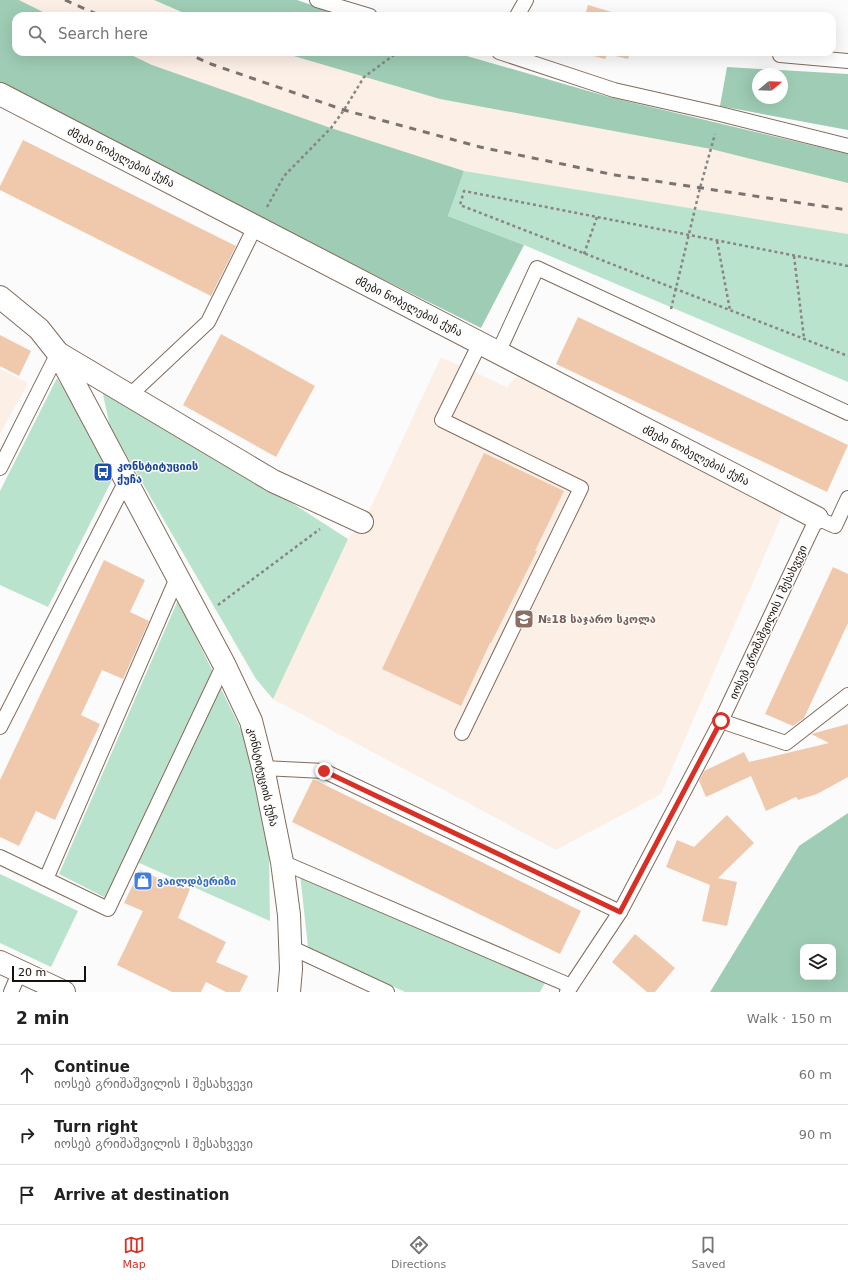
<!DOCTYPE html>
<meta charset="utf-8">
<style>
:root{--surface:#fff;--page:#f6f6f6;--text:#222;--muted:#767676;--line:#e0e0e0;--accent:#d93025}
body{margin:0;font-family:"DejaVu Sans","Noto Sans Georgian",sans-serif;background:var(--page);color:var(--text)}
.controls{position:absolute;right:12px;bottom:12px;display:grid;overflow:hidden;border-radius:8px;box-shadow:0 4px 16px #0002}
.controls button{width:36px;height:36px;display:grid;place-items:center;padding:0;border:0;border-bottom:1px solid var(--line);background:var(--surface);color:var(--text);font:20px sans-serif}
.compass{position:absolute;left:752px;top:68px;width:36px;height:36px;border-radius:50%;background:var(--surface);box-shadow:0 4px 16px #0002;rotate:71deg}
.scale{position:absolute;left:12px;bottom:10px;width:74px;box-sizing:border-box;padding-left:4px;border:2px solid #18100a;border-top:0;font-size:11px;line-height:14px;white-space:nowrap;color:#18100a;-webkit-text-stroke:3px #fbfbfb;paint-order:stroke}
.stop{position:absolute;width:12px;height:12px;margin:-9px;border:3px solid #d93025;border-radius:50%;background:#fff}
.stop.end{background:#d93025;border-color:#fff;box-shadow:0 1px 4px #0008}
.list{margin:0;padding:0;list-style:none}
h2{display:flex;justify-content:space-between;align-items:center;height:52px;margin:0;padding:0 16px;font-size:17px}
h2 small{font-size:13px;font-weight:400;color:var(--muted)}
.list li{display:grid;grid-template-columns:26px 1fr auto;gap:12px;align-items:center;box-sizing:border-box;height:60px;padding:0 16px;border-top:1px solid var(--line)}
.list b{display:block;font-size:15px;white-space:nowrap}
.list p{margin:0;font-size:13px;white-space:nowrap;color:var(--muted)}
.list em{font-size:13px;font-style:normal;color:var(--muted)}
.icon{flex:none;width:22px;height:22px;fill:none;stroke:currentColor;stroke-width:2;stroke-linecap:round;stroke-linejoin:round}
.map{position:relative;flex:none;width:848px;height:992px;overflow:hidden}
.search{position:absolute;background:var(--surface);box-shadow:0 4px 16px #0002;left:12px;right:12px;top:12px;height:44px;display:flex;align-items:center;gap:10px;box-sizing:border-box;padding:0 14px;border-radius:12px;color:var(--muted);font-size:15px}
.sheet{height:232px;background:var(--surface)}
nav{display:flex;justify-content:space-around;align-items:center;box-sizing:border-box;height:56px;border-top:1px solid var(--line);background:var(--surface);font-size:11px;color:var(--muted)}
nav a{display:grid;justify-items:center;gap:2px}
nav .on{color:var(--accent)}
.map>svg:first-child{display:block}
</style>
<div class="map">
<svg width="848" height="992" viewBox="0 0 848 992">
<rect width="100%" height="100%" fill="#fbfbfb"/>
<g fill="#fcefe6">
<path d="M19 0H154L191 16H51Z"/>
<path d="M125 52H280L440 99 711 149 848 183V234L464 171 331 128 152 65Z"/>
<path d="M441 357 507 387 521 371 786 506 661 794 556 850 273 699 348 539 370 509Z"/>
<path d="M0 369 28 383 0 434Z"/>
</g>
<g fill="#bae3cd">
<path d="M464 171 848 234V382L524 245 448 216Z"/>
<path d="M57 378 115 474 48 607 0 585V491Z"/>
<path d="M101 385 118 391 348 539 273 699 256 679 110 427Z"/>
<path d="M178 600 246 740 269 857 270 921 128 858 106 898 59 874Z"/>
<path d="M0 874 78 911 51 967 0 943Z"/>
<path d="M300 874 547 979 540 992H405L308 947Z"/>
</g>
<g fill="#9eccb4" fill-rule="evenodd">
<path d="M0 0H19L51 16H16V52H125L152 65 331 128 464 171 448 216 524 245 481 328 0 89Z"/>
<path d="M154 0H297L344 16H191Z"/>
<path d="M280 52H453L609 97 848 154V183L711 149 440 99Z"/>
<path d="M727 67 848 74V130L720 106ZM758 74H782V98H758Z"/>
<path d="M848 813V992H710L799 846ZM803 947H833V977H803Z"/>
</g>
<g fill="#f0c9ad">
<path d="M588 5 615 13 628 16H585Z"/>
<path d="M579 52H630L628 59 607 54 605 59Z"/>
<path d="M23 140 236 246 211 296 0 190V186Z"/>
<path d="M578 317 848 445 827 492 556 364Z"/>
<path d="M221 334 315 386 276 457 183 405Z"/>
<path d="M0 335 31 351 19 376 0 366Z"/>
<path d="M484 453 564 491 535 551H537L491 643H490L461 706 382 669Z"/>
<path d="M104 560 145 580 130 612 149 621 123 679 102 670 81 715 100 724 55 820 36 811 19 846 0 837V780Z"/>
<path d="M833 567 848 574V623L804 718 793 726 765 714Z"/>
<path d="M848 724V777L817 794 798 800 796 797 766 811 751 776 706 797 699 781 704 771 744 752 749 762 829 743 811 734Z"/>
<path d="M313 779 581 911 560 954 292 822Z"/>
<path d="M727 815 754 843 718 878 737 882 727 926 702 921 710 885 666 867 677 840 694 847Z"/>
<path d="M140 870 162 880 164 877 190 889 178 918 226 942 216 962 248 976 240 992H226L206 982 201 992H172L117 965 143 911 124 903Z"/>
<path d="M635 934 675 968 655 992H647L612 962Z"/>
</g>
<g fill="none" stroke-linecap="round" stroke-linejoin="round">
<g stroke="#826c5c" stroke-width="16">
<g id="lane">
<path d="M317 0 370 16"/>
<path d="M517 16 526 0"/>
<path d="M499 52 614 90 720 114 848 146"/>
<path d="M780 55 848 61"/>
<path d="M498 353 537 268 848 413"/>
<path d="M129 396 208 322 255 227"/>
<path d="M0 468 58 353"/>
<path d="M721 721 786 743 848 695"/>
<path d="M0 727 126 481"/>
<path d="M462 733 581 488 442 420 480 343"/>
<path d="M263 768 324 771 620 912"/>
<path d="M0 857 108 909 224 664"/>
<path d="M282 862 571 986"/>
<path d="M46 879 177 578"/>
<path d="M290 947 387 992"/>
<path d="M11 992 20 971"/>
<path d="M567 992 620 912 721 721 817 518 835 526 848 498"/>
</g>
</g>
<g stroke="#826c5c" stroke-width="24">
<g id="street">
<path d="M0 94 817 518"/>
<path d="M0 297 39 329 58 353 224 664 251 721 263 768 282 862 289 915 291 969 289 992"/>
<path d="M58 353 273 481 362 522"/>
<path d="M0 962 64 992"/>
</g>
</g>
<g stroke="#898582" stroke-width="2.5" stroke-dasharray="3 3" stroke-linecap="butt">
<path d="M267 207 284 176 331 128 344 110 364 77 398 52"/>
<path d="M717 241 730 310"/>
<path d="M584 254 597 217"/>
<path d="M794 256 804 338"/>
<path d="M848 266 464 191 460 205 848 356"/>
<path d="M671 309 700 188 715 134"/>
<path d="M218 605 320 529"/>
</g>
<use href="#lane" stroke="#fff" stroke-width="14"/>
<use href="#street" stroke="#fff" stroke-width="22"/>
<g stroke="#797471" stroke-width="3" stroke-dasharray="7 7" stroke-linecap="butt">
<path d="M65 0 101 16"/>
<path d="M184 52 211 64 344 110 480 147 615 175 848 210"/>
</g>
</g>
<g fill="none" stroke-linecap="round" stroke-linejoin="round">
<path stroke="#d93025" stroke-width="5" d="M324 771 620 912 721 721"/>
</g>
<defs>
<g id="bus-square" transform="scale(1)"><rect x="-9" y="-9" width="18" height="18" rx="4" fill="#1a4fb4" stroke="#fbfbfb"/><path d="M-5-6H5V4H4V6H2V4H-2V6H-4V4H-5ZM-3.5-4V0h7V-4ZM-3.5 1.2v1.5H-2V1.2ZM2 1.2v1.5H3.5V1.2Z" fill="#fff"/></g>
<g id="school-square" transform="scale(1)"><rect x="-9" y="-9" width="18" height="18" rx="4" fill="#8d6e63" stroke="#fbfbfb"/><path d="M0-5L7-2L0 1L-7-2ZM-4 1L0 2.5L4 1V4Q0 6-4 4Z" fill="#fff"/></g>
<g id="shop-square" transform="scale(1)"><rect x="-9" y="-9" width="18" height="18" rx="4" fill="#3f7fe0" stroke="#fbfbfb"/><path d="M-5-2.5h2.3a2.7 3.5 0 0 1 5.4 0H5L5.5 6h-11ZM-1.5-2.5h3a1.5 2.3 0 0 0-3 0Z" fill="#fff"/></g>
</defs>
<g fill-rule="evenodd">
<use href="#bus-square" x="103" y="472"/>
<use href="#school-square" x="524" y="619"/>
<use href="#shop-square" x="143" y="881"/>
</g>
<g text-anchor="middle" stroke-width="3" stroke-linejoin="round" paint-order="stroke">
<g font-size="11" fill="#18100a" stroke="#fbfbfb">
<text transform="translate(121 157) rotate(27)" y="4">ძმები ნობელების ქუჩა</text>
<text transform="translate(409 306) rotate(27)" y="4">ძმები ნობელების ქუჩა</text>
<text transform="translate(696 455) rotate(27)" y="4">ძმები ნობელების ქუჩა</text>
<text transform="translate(768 622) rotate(-65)" y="4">იოსებ გრიშაშვილის I შესახვევი</text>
<text transform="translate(263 777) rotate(77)" y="4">კონსტიტუციის ქუჩა</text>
</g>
<g font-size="11" font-weight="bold" fill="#164399" stroke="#fbfbfb" text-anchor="start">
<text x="117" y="470">კონსტიტუციის<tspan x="117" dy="13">ქუჩა</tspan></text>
</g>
<g font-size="11" font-weight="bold" fill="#785e54" stroke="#fbfbfb" text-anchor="start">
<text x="538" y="623">№18 საჯარო სკოლა</text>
</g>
<g font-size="11" font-weight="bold" fill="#366cbe" stroke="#fbfbfb" text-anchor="start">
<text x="157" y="885">ვაილდბერიზი</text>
</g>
</g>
</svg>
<div class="controls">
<button><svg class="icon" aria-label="layers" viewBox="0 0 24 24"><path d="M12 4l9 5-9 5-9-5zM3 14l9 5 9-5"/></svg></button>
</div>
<svg class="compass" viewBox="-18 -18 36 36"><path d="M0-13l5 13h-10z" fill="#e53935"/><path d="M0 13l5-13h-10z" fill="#767676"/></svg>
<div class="scale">20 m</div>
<div class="stop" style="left:721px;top:721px"></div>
<div class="stop end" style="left:324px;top:771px"></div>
<div class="search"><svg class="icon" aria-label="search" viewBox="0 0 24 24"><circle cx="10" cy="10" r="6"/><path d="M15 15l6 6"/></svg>Search here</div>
</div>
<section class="sheet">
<h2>2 min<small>Walk · 150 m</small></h2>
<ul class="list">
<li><svg class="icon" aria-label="ahead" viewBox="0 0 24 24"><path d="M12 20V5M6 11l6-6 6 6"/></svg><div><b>Continue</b><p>იოსებ გრიშაშვილის I შესახვევი</p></div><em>60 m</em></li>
<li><svg class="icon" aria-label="right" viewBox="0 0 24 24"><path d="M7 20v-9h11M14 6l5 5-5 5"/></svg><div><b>Turn right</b><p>იოსებ გრიშაშვილის I შესახვევი</p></div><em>90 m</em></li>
<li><svg class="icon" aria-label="arrive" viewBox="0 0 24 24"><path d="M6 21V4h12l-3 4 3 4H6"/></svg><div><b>Arrive at destination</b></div></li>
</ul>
</section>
<nav>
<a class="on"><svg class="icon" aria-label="map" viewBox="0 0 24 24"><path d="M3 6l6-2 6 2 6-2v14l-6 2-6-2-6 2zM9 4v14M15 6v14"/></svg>Map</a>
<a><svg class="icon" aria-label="directions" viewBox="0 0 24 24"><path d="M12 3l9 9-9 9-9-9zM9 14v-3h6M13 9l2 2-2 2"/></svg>Directions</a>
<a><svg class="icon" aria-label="saved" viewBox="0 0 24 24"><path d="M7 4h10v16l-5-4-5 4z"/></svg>Saved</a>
</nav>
